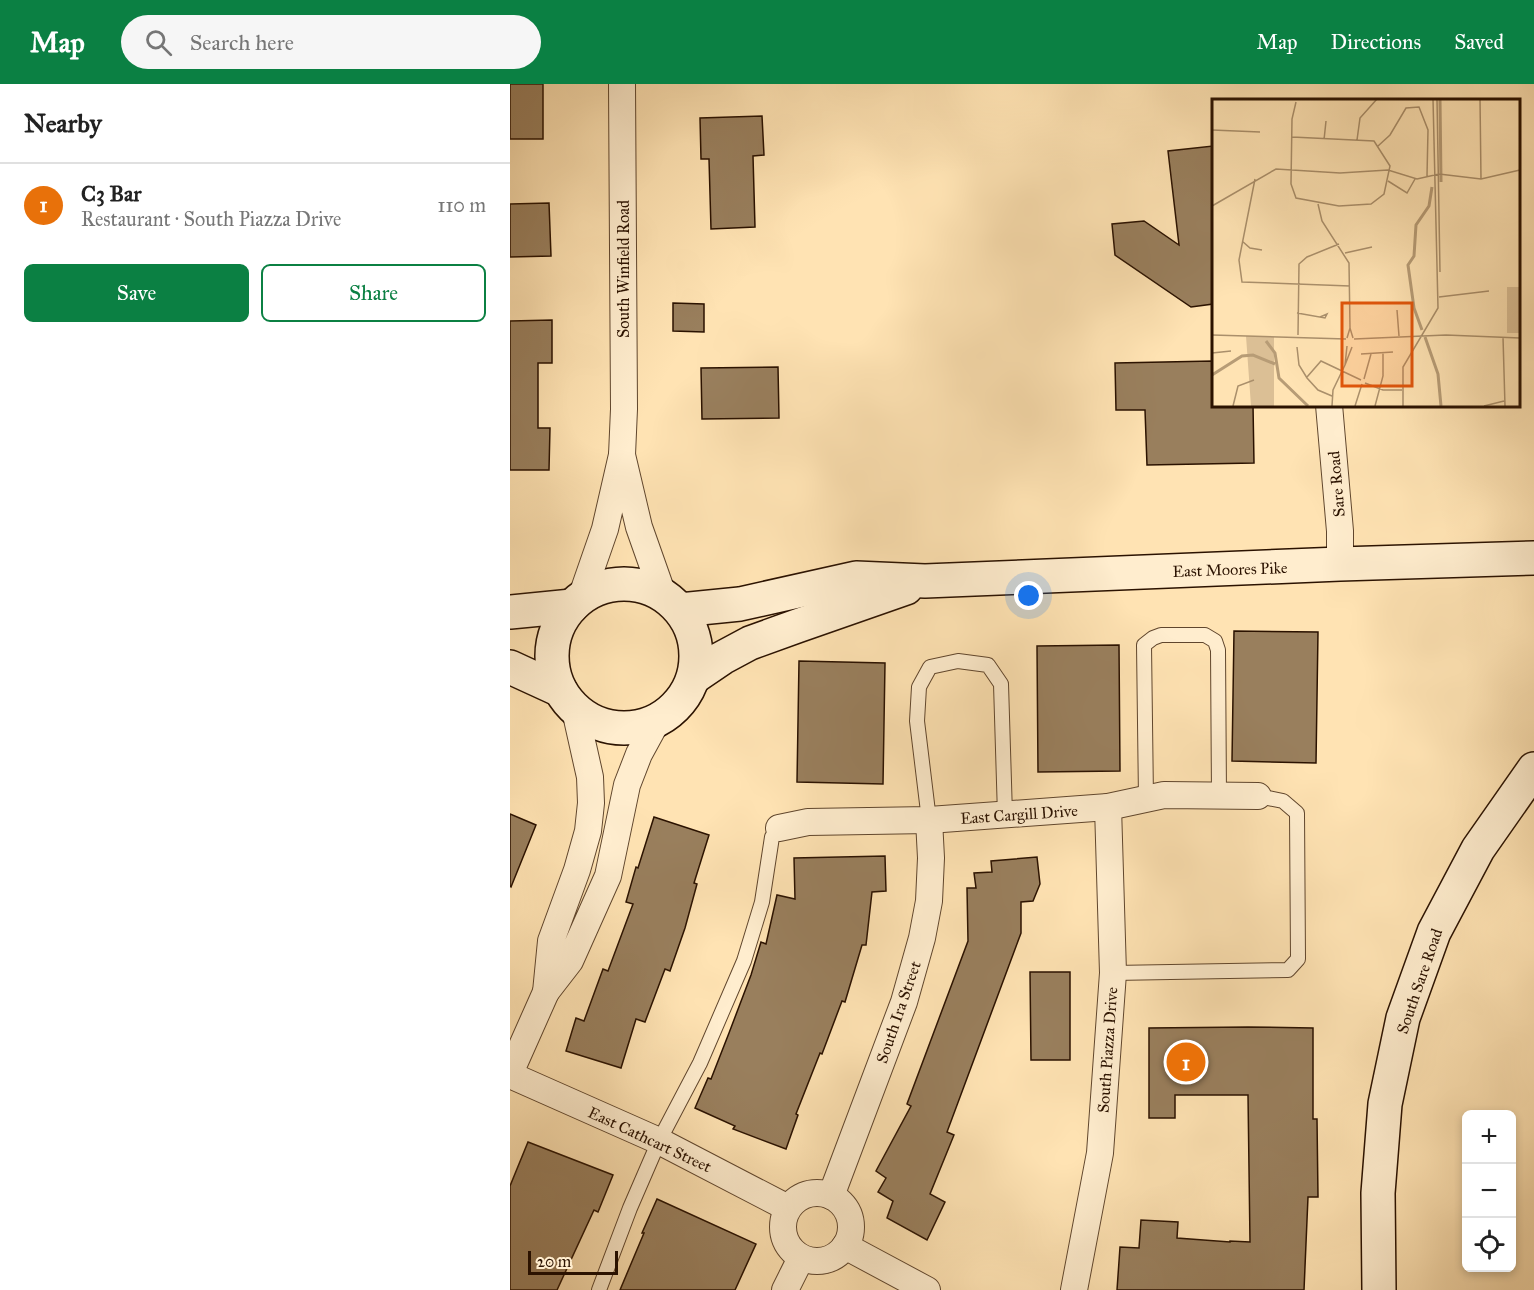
<!DOCTYPE html>
<meta charset="utf-8">
<style>
:root{--surface:#fff;--page:#f6f6f6;--text:#222;--muted:#767676;--line:#e0e0e0;--accent:#0b8043}
body{margin:0;font-family:"IM FELL Great Primer",serif;background:var(--page);color:var(--text)}
.controls{position:absolute;right:18px;bottom:18px;display:grid;overflow:hidden;border-radius:9px;box-shadow:0 3px 9px #0003}
.controls button{width:54px;height:54px;display:grid;place-items:center;padding:0;border:0;border-bottom:2px solid var(--line);background:var(--surface);color:var(--text);font:30px sans-serif}
.scale{position:absolute;left:18px;bottom:15px;width:90px;box-sizing:border-box;padding-left:6px;border:3px solid #2b1200;border-top:0;font-size:16px;line-height:21px;white-space:nowrap;color:#2b1200;-webkit-text-stroke:4px #ffedce;paint-order:stroke}
.you{position:absolute;left:519px;top:512px;width:21px;height:21px;margin:-15px;border:4px solid #fff;border-radius:50%;background:#1a73e8;box-shadow:0 0 0 9px #1a73e833}
.badge{display:grid;place-items:center;width:39px;height:39px;border-radius:50%;background:var(--accent);color:#fff;font-size:20px;font-weight:700}
.pin{position:absolute;translate:-50% -50%;border:3px solid #fff;box-shadow:0 2px 6px #0006}
.list{margin:0;padding:0;list-style:none}
h2{display:flex;justify-content:space-between;align-items:center;height:78px;margin:0;padding:0 24px;font-size:26px}
h2 small{font-size:20px;font-weight:400;color:var(--muted)}
.list li{display:grid;grid-template-columns:39px 1fr auto;gap:18px;align-items:center;box-sizing:border-box;height:84px;padding:0 24px;border-top:2px solid var(--line)}
.list b{display:block;font-size:22px;white-space:nowrap}
.list p{margin:0;font-size:20px;white-space:nowrap;color:var(--muted)}
.list em{font-size:20px;font-style:normal;color:var(--muted)}
.actions{display:flex;gap:12px;padding:18px 24px}
.actions a{flex:1;padding:14px 0;border:2px solid var(--accent);border-radius:9px;text-align:center;font-size:21px;color:var(--accent)}
.actions .main{background:var(--accent);color:#fff}
.icon{flex:none;width:33px;height:33px;fill:none;stroke:currentColor;stroke-width:2;stroke-linecap:round;stroke-linejoin:round}
.map{position:relative;flex:none;width:1024px;height:1206px;overflow:hidden}
header{display:flex;align-items:center;gap:36px;box-sizing:border-box;height:84px;padding:0 30px;background:var(--accent);color:#fff}
header strong{font-size:28px}
nav{display:flex;gap:33px;margin-inline-start:auto;font-size:21px}
.search{width:420px;height:54px;background:var(--page);display:flex;align-items:center;gap:15px;box-sizing:border-box;padding:0 21px;border-radius:33px;color:var(--muted);font-size:22px}
main{display:flex}
aside{flex:1;background:var(--surface)}
.map>svg:first-child{display:block}
</style>
<header>
<strong>Map</strong>
<div class="search"><svg class="icon" aria-label="search" viewBox="0 0 24 24"><circle cx="10" cy="10" r="6"/><path d="M15 15l6 6"/></svg>Search here</div>
<nav><a>Map</a><a>Directions</a><a>Saved</a></nav>
</header>
<main>
<aside>
<h2>Nearby<small></small></h2>
<ul class="list">
<li><span class="badge" style="background:#e8710a">1</span><div><b>C3 Bar</b><p>Restaurant · South Piazza Drive</p></div><em>110 m</em></li>
</ul>
<div class="actions"><a class="main">Save</a><a>Share</a></div>
</aside>
<div class="map">
<svg width="1024" height="1206" viewBox="0 0 1024 1206">
<rect width="100%" height="100%" fill="#ffe3b3"/>
<filter id="stains"><feTurbulence type="fractalNoise" baseFrequency=".00333" numOctaves="4"/><feColorMatrix values="0 0 0 0 .2 0 0 0 0 .09 0 0 0 0 .02 0 0 0 .5 -.17"/></filter>
<radialGradient id="worn" r=".72"><stop offset=".6" stop-color="#630" stop-opacity="0"/><stop offset="1" stop-color="#630" stop-opacity=".3"/></radialGradient>
<g fill="#997f5d" stroke="#2b1200" stroke-width="1.5">
<rect x="0" y="0" width="33" height="55"/>
<path d="M252 32 254 71 243 72 245 143 201 145 199 75H191L190 34Z"/>
<path d="M703 62V220L681 223 605 171 602 140 634 137 669 161 658 67Z"/>
<path d="M39 119 41 172 0 173V120Z"/>
<path d="M163 219 194 220V248L163 247Z"/>
<path d="M42 236V279H28V344H40L39 386H0V237Z"/>
<path d="M703 277V321H743L744 379 637 381 635 326H606L605 279Z"/>
<path d="M268 283 269 334 192 335 191 284Z"/>
<path d="M724 547 808 548 806 679 722 677Z"/>
<path d="M609 561 610 687 528 688 527 562Z"/>
<path d="M289 577 375 579 373 700 287 698Z"/>
<path d="M0 730 26 741 1 803 0 802Z"/>
<path d="M144 733 199 751 184 799 187 800 175 844 160 887 155 885 135 938 126 935 111 984 56 967 66 934 74 937 93 885 98 887 123 820 116 818 126 783 128 784Z"/>
<path d="M375 772 376 807 362 808 356 861H352L335 918 332 917 312 970 310 969 286 1030 288 1031 276 1065 223 1045 225 1042 185 1024 198 994 201 995 219 949 241 891 251 858 256 860 267 811 285 815 284 774Z"/>
<path d="M527 773 530 800 523 817 511 818V849L437 1048 444 1051 420 1110 435 1118 417 1156 377 1134 383 1117 368 1108 376 1094 366 1087 401 1022 397 1020 458 857 457 804H466L464 789 482 788 481 777Z"/>
<path d="M520 888H560V976H521Z"/>
<path d="M738 943 803 944V1035H807L808 1113H798L794 1206H607L610 1163 629 1164 631 1136 668 1138 667 1154 720 1158V1157L740 1158 738 1011H665V1034H639V944Z"/>
<path d="M18 1058 103 1091 88 1128 84 1126 47 1206H0V1102Z"/>
<path d="M147 1115 246 1160 225 1206H110L134 1149H132Z"/>
</g>
<g fill="none" stroke-linecap="round" stroke-linejoin="round">
<g stroke="#60462d" stroke-width="16">
<g id="lane">
<path d="M636 715 634 561 643 554 651 551H695L705 557 708 566 709 712"/>
<path d="M419 736 407 637 409 603 420 583 448 577 478 581 491 600 495 731"/>
<path d="M603 889 778 886 788 875 787 729 773 717 748 712"/>
<path d="M89 1206 120 1124 149 1057 190 979 234 877 252 818 262 753 269 744"/>
</g>
</g>
<g stroke="#60462d" stroke-width="28">
<g id="street">
<path d="M819 321 830 447V480"/>
<path d="M112 371 114 325 112 0"/>
<path d="M71 514 95 445 112 371 129 443 153 511"/>
<path d="M65 626 80 693 81 719 78 747 67 786 41 857 36 908 60 877 98 792 117 701 129 670 147 637"/>
<path d="M269 744 298 738 419 736 598 723 654 711 748 712"/>
<path d="M0 989 36 908"/>
<path d="M0 991 149 1057 278 1124"/>
<circle cx="307" cy="1143" r="34"/>
<path d="M321 1112 394 918 412 854 419 817 421 774 419 736"/>
<path d="M335 1162 417 1206"/>
<path d="M275 1206 291 1174"/>
<path d="M564 1206 590 1069 603 889 598 723"/>
</g>
</g>
<g stroke="#2b1200" stroke-width="36">
<g id="secondary">
<circle cx="114" cy="572" r="72"/>
<path d="M170 526 230 520 346 494 415 497 830 480 1024 474"/>
<path d="M0 528 62 522"/>
<path d="M0 583 50 606"/>
<path d="M184 593 212 574 240 559 287 542 396 504"/>
<path d="M869 1206 868 1109 875 1020 893 934 924 848 968 765 1024 685"/>
</g>
</g>
<use href="#lane" stroke="#ffedce" stroke-width="14"/>
<use href="#street" stroke="#ffedce" stroke-width="26"/>
<use href="#secondary" stroke="#ffedce" stroke-width="33"/>
</g>
<g text-anchor="middle" stroke-width="4.5" stroke-linejoin="round" paint-order="stroke">
<g font-size="16" fill="#2b1200" stroke="#ffedce">
<text transform="translate(113 185) rotate(-90)" y="6">South Winfield Road</text>
<text transform="translate(826 400) rotate(-95)" y="6">Sare Road</text>
<text transform="translate(720 485) rotate(-2)" y="6">East Moores Pike</text>
<text transform="translate(509 730) rotate(-4)" y="6">East Cargill Drive</text>
<text transform="translate(909 897) rotate(-71)" y="6">South Sare Road</text>
<text transform="translate(388 928) rotate(-71)" y="6">South Ira Street</text>
<text transform="translate(597 966) rotate(-86)" y="6">South Piazza Drive</text>
<text transform="translate(140 1055) rotate(25)" y="6">East Cathcart Street</text>
</g>
</g>
<g transform="translate(702 15)">
<rect width="308" height="308" fill="#ffe3b3"/>
<path d="M295 188H307V234H295ZM34 237 62 238V307H39Z" fill="#dbbf95"/>
<path fill="none" stroke="#b79c76" stroke-width="3" d="M228 0 229 83M210 231 202 209 196 166 202 157 204 126 217 107 220 88M213 238 226 275 229 307M54 242 63 254 67 279 96 307M0 276 30 257 41 256 63 265"/>
<path fill="none" stroke="#aa8f6b" stroke-width="1.5" d="M225 0 228 173M268 0 269 80M0 31 48 33M80 38 162 42 178 67 172 95 159 105 127 107 84 99 79 85 80 20 84 3M112 41 114 22M145 41 148 19 165 0M166 47 178 36 194 9 207 8 216 31 215 77M43 80 27 161 30 183 138 187M176 82 195 94 203 80M106 105 110 122 137 164 138 229M0 107 64 70 128 74 176 71 205 80 227 75 269 80 308 71M30 142 38 149 50 151M133 154 160 148M227 198 277 192M185 211 187 237M85 214 113 219 115 215 108 218M0 236 134 240M86 236 87 165 95 158 127 145M291 238 293 307M135 239 138 229 141 239M142 240 234 236 308 239M135 247 133 266 140 248M85 248 87 266 95 279 106 291 120 297M0 254 19 252M149 255 181 253M95 278 109 262 149 281M152 280 159 255M153 284 171 291H190M21 307 26 287 42 281M120 307 121 291 133 266M143 307 150 285M163 307 171 277V254M191 307V268L226 209 221 0M272 307 292 302"/>
<path fill="#df550b" fill-opacity="0.15" stroke="#df550b" stroke-width="3" d="M130 204H200V287H130Z"/>
<rect width="308" height="308" fill="none" stroke="#2b1200" stroke-width="3"/>
</g>
<rect width="100%" height="100%" filter="url(#stains)"/>
<rect width="100%" height="100%" fill="url(#worn)"/>
</svg>
<div class="controls">
<button>+</button>
<button>−</button>
<button><svg class="icon" aria-label="locate" viewBox="0 0 24 24"><circle cx="12" cy="12" r="6"/><path d="M12 2v4M12 18v4M2 12h4M18 12h4"/></svg></button>
</div>
<div class="scale">20 m</div>
<div class="you"></div>
<div class="pin badge" style="left:676px;top:978px;background:#e8710a">1</div>
</div>
</main>
